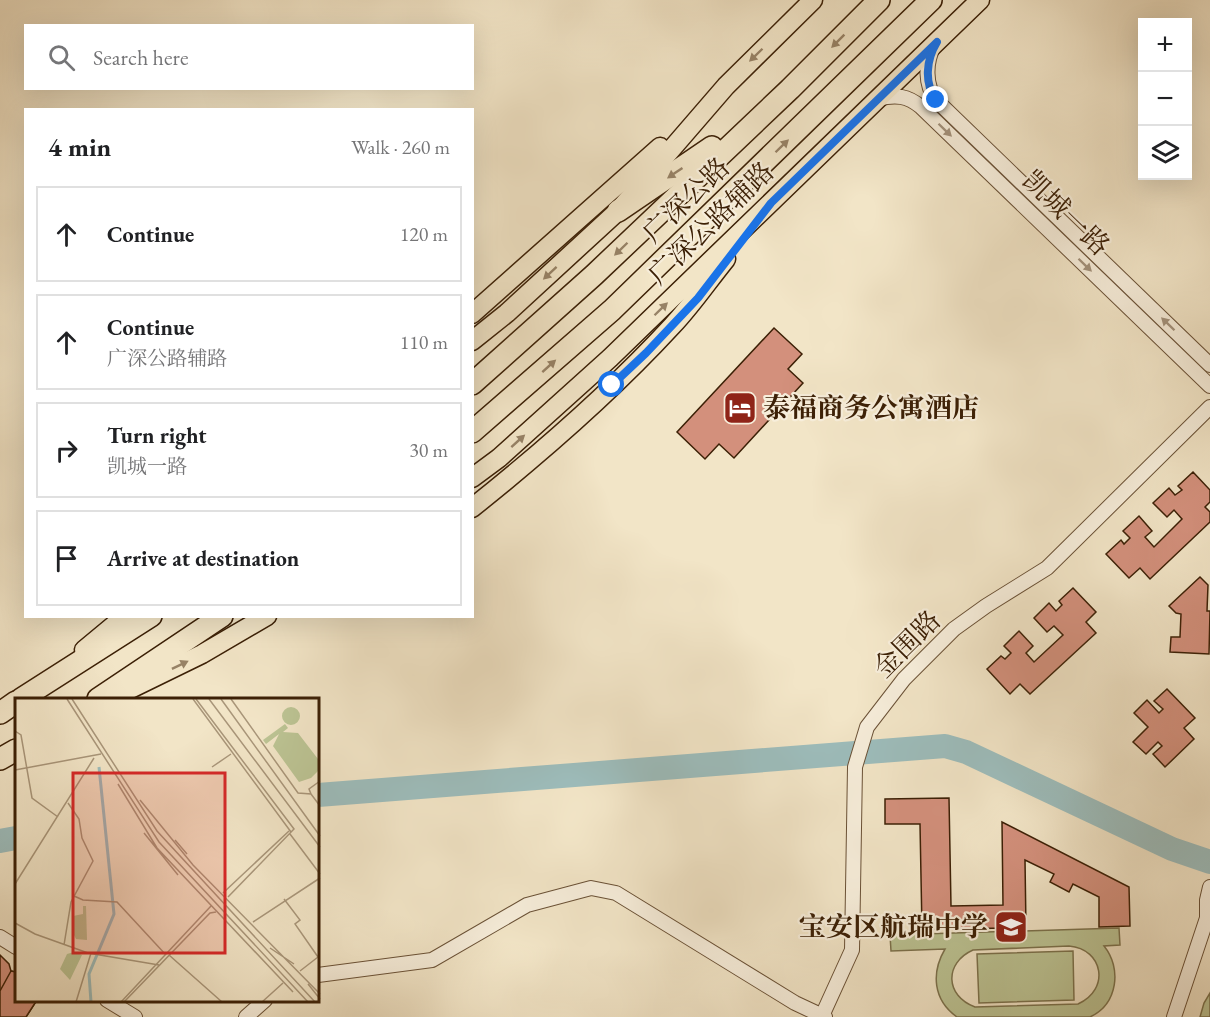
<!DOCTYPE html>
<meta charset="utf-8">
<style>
:root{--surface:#fff;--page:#f2f2f2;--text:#202124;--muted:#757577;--line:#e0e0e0}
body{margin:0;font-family:"EB Garamond","Noto Serif SC",serif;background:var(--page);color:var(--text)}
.controls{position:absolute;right:18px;top:18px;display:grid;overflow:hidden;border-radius:0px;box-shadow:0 6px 24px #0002}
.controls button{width:54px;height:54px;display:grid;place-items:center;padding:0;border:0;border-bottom:2px solid var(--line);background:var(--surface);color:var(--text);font:30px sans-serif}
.stop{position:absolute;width:18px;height:18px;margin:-14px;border:4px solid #1a73e8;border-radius:50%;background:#fff}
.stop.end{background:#1a73e8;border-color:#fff;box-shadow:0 2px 6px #0008}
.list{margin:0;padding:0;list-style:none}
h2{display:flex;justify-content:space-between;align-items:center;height:78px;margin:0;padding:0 24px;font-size:26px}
h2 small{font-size:20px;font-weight:400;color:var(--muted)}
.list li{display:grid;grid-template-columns:39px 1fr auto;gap:18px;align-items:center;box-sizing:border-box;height:96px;margin:0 12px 12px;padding:0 12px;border:2px solid var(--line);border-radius:0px}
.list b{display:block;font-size:22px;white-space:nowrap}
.list p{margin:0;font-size:20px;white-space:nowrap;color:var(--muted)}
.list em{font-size:20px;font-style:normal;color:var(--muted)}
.icon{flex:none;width:33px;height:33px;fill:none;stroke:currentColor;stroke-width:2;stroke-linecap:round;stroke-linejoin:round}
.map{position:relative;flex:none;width:1210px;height:1017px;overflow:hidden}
.search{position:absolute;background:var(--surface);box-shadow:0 6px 24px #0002;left:24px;top:24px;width:450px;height:66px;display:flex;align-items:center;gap:15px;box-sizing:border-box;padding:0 21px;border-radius:0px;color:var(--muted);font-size:22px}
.panel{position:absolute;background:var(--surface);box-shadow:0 6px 24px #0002;left:24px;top:108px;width:450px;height:510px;border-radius:0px}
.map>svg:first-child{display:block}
</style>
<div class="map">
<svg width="1210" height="1017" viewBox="0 0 1210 1017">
<rect width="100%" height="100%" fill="#f2e5c7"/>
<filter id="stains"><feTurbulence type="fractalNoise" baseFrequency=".00333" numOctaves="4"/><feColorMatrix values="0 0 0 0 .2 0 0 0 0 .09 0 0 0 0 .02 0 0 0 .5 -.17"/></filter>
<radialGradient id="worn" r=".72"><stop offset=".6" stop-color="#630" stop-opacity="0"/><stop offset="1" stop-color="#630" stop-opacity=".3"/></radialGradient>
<g fill="#bcc494" stroke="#7c724d" stroke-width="1.5" fill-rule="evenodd">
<path d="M1119 928 1120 945 1104 946C1122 968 1118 1004 1090 1017H957C933 1000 931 973 945 949L891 951 890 935ZM1069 946C1104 949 1110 990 1078 1004L975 1007C945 996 944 963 973 950Z"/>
<path d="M1073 951 1074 1000 979 1003 977 954Z"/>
<path d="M1210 993V1017H1200L1204 1003Z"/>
</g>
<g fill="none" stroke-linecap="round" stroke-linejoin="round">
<g stroke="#9dbdbc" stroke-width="24">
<path d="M318 795 945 746 966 752 1172 849 1210 862"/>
<path d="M0 841 16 838"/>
</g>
</g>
<g fill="#d3907c" stroke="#3c2006" stroke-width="1.5">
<path d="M774 328 802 354 788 369 803 383 734 458 719 444 705 459 677 432Z"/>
<path d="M1193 472 1210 490V502L1205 507 1210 512V522L1150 579 1140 568 1129 578 1106 554 1121 540 1124 544 1130 538 1123 531 1139 516 1152 531 1145 537 1154 547 1182 519 1174 510 1167 517 1153 503 1169 488 1175 495 1182 490 1178 486Z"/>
<path d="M1200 577 1208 585 1207 611H1210L1209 654 1170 652 1171 637H1180L1181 614 1176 613 1169 606Z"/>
<path d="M1073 588 1096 612 1086 622 1096 633 1030 694 1020 684 1010 694 987 669 1001 656 1005 659 1011 653 1004 646 1019 631 1033 646 1026 653 1034 662 1063 635 1054 626 1047 632 1034 618 1049 603 1056 611 1062 605 1059 601Z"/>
<path d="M1167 689 1195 718 1184 728 1194 739 1165 767 1153 754 1162 746 1158 742 1146 754 1133 742 1148 727 1134 713 1147 700 1159 713 1163 709 1154 701Z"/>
<path d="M949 798 951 906 1003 905 1002 822 1129 887 1130 926 1099 927V897L1073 884 1069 892 1050 882 1054 874 1025 860 1026 928 922 929 920 824H885V799Z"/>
<path d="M0 955 9 964 11 971 16 972V1000H37L26 1017H0Z"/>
<path d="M11 971 16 972V1000H37L26 1017H0V991Z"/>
</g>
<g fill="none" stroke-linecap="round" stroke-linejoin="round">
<g stroke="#6a5136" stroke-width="16">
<g id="minor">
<path d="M934 46C925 62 925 85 936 100L1210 365"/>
<path d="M878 99C896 94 908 96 921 107L1210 386"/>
<path d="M0 937 16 947"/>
<path d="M318 975 432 960 527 905 591 888 616 893 795 1003 825 1017"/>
<path d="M107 1000 135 1017"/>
<path d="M822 1016 852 950 855 767 867 727 904 679 954 629 986 606 1047 568 1210 407"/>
<path d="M246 1017 265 1000"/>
<path d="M1174 1017 1207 918V900L1210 887"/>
</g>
</g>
<g stroke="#3c2006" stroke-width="21">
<g id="major">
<path d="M472 314 660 147"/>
<path d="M472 341 507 313 618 211 726 86 813 0"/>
<path d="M472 478 499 458 610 358 980 0"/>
<path d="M472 508C541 453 613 390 672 326 692 305 708 281 726 259"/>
<path d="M84 650 125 616"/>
<path d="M116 696 202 654 267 616"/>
</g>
</g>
<g stroke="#3c2006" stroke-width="24">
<g id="highway">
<path d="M618 211 712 147"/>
<path d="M472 384 594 275 790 89 879 0"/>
<path d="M472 432 612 310 931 0"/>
<path d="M21 699 151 616"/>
<path d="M98 699 222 616"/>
<path d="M0 713 16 702"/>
<path d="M0 759 16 750"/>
</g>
</g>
<use href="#minor" stroke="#f7eedb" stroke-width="14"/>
<use href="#major" stroke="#f2e5c7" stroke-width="18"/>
<use href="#highway" stroke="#f2e5c7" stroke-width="21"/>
</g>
<defs><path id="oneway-solid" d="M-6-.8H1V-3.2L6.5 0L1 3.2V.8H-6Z" transform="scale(1.5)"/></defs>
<g fill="#978266">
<use href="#oneway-solid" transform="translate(838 41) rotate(135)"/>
<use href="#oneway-solid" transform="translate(756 55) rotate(136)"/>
<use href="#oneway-solid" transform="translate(782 146) rotate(-44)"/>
<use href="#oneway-solid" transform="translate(675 173) rotate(146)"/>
<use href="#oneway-solid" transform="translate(621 249) rotate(136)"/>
<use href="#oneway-solid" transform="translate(550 273) rotate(137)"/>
<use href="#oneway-solid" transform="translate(661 309) rotate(-44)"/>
<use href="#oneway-solid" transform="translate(549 366) rotate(-42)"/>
<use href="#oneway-solid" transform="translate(518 441) rotate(-42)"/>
<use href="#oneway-solid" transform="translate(180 665) rotate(-26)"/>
</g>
<g fill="#a3917b">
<use href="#oneway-solid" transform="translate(945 130) rotate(44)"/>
<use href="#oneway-solid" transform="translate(1085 265) rotate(44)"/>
<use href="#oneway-solid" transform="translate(1168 324) rotate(-136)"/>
</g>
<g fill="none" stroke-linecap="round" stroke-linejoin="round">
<path stroke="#1a73e8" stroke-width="8" d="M612 385 646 353 698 298 771 203 937 42C926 60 924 83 936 100"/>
</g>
<defs>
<g id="hotel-square" transform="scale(1.725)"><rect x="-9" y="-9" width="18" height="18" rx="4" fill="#8f2418" stroke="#f7eedb"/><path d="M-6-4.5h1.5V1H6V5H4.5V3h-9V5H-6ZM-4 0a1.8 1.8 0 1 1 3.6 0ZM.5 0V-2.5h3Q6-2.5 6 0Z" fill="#fff"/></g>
<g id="school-square" transform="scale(1.725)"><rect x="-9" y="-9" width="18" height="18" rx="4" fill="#8f2418" stroke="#f7eedb"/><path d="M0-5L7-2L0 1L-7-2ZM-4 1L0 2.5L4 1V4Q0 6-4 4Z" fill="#fff"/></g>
</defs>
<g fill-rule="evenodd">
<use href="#hotel-square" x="740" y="408"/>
<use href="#school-square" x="1011" y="927"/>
</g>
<g text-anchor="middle" stroke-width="4.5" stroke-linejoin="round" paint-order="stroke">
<g font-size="27" fill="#3c2006" stroke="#f7eedb">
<text transform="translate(686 200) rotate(-44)" y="9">广深公路</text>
<text transform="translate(1066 213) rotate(44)" y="9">凯城一路</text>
<text transform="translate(711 223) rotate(-44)" y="9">广深公路辅路</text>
<text transform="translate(907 644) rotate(-45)" y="9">金围路</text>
</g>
<g font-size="27" font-weight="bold" fill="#3c2006" stroke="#f7eedb" text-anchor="start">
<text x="763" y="417">泰福商务公寓酒店</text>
<text x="988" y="936" text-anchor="end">宝安区航瑞中学</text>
</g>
</g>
<g transform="translate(15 698)">
<rect width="304" height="304" fill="#f2e5c7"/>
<path d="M267 18a9 9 0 1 1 18 0a9 9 0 1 1-18 0ZM270 26 273 30 268 34 283 35 303 61V73L296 80 284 84 258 48 264 36 251 46 248 42ZM68 208H71L72 242 61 241 58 235V218L68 216ZM59 254 67 257 55 282 45 271 52 256Z" fill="#bcc494"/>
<path fill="none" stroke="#9dbdbc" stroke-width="3" d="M76 304 74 276 99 216 84 69"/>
<path fill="none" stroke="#a9967a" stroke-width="1.5" d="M52 1 144 144 293 304M57 1 142 133 300 304M178 1 276 134M181 1 279 131 213 199M194 1 305 149M206 1 305 138M216 1 283 95 296 96 305 108M0 33 6 37 17 100 43 119M197 69 216 56M0 72 86 56M103 86 142 150 278 294M296 96 294 91 305 83M125 102 178 167 305 296M129 135 163 177M275 136 305 176M160 142 172 156M0 186 79 60M208 195 274 133M59 198 68 202 102 204 151 257M269 201 285 222 280 226 303 259M238 224 305 180M0 225 20 236 73 255 144 267M49 247 56 204 78 163 67 140 64 121 53 105M255 250 279 266M154 257 207 304M285 273 303 259M293 286 305 301M61 304 76 255M106 304 196 208M109 304 195 215 201 214M247 304 268 285"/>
<path fill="#d62828" fill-opacity="0.15" stroke="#d62828" stroke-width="3" d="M58 75H210V255H58Z"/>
<rect width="304" height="304" fill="none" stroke="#3c2006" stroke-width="3"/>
</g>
<rect width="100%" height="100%" filter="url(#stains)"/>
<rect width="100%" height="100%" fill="url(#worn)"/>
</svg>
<div class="controls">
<button>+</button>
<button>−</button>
<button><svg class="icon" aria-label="layers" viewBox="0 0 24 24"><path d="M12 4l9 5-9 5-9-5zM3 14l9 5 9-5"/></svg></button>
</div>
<div class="stop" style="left:612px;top:385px"></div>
<div class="stop end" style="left:936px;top:100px"></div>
<div class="search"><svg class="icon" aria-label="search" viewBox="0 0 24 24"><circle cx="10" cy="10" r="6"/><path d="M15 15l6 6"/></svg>Search here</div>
<section class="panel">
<h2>4 min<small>Walk · 260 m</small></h2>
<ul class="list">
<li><svg class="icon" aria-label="ahead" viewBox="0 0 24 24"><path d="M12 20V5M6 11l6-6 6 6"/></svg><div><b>Continue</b></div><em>120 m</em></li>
<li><svg class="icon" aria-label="ahead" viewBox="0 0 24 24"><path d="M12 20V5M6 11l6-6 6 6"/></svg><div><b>Continue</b><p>广深公路辅路</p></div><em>110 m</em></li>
<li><svg class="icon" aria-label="right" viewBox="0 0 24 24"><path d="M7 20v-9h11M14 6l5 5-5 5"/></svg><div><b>Turn right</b><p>凯城一路</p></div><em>30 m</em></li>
<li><svg class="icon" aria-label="arrive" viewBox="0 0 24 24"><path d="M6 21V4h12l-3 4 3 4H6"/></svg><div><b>Arrive at destination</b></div></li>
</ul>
</section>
</div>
